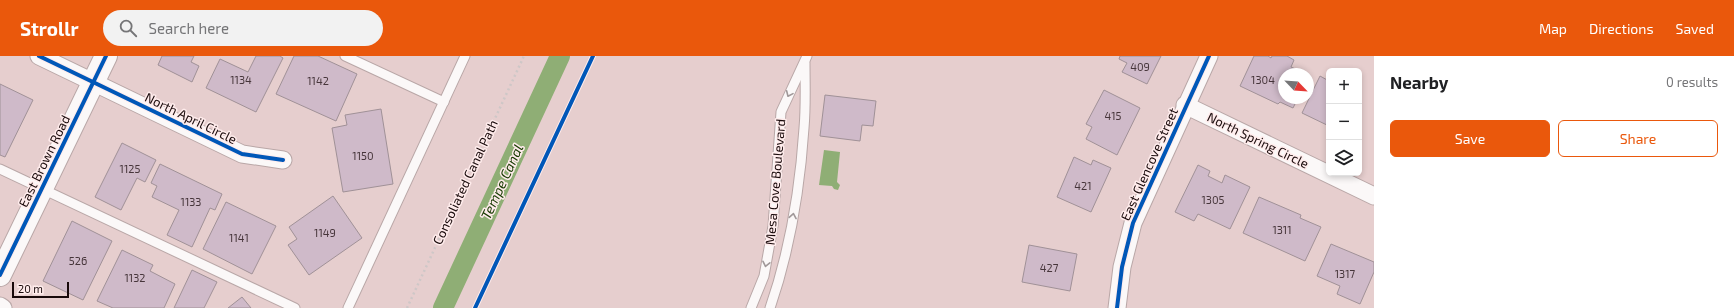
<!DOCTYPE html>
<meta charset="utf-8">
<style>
:root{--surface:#fff;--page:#f2f2f2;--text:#202124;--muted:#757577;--line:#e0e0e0;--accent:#ea580c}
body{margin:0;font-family:"Exo 2",sans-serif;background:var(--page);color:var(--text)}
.controls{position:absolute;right:12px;top:12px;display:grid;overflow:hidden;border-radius:6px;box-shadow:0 2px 6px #0003}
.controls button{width:36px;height:36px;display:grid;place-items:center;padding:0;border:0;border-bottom:1px solid var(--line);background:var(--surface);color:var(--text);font:20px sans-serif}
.compass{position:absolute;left:1278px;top:12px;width:36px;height:36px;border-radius:50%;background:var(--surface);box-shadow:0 2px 6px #0003;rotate:115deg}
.scale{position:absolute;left:12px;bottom:10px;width:57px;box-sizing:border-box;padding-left:4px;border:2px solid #18090a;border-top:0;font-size:11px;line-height:14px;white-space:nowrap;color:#18090a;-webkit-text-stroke:3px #ffecec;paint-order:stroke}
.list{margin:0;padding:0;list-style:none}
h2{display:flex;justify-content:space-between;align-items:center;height:52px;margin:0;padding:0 16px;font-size:17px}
h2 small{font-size:13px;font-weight:400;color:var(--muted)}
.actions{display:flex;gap:8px;padding:12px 16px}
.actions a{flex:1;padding:9px 0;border:1px solid var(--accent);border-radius:6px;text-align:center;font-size:14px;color:var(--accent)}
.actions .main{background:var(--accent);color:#fff}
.icon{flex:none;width:22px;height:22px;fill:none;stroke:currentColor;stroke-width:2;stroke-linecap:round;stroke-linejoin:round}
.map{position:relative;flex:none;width:1374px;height:252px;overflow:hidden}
header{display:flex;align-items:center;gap:24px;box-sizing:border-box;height:56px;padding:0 20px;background:var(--accent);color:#fff}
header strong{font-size:19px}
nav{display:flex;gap:22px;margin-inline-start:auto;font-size:14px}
.search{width:280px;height:36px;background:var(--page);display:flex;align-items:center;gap:10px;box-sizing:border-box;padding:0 14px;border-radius:22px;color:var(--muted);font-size:15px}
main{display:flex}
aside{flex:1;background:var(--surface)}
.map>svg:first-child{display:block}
</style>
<header>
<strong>Strollr</strong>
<div class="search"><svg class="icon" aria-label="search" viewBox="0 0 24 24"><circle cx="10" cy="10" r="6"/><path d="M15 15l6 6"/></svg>Search here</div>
<nav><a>Map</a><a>Directions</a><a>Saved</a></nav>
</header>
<main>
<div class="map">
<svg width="1374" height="252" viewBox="0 0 1374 252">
<rect width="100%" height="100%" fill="#e6cece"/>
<path fill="#8fae75" d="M824 94 840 96 837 126 840 129 838 134 834 133 832 130 819 129Z"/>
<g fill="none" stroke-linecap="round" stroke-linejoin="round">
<path stroke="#8fae75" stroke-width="20" d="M443 252 560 0"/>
</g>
<g fill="#cfbac9" stroke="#a09197">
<path d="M162 0H194L191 6 199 10 192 26 158 9Z"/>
<path d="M256 0H280L283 2 256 56 206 32 220 3 248 16Z"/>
<path d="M294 0H318L357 18 336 65 276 38Z"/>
<path d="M1120 0H1161L1147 28 1122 16 1127 7 1119 3Z"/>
<path d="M1254 0H1268L1271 2 1272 0H1287L1294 4 1291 11 1306 18H1284V42H1298L1293 52 1280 46 1278 48 1240 30Z"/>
<path d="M1320 20 1329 25V70L1302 57Z"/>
<path d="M0 28 33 44 5 101 0 99Z"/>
<path d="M1104 34 1140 52 1117 99 1086 83 1092 71 1086 68Z"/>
<path d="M825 39 876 45 873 70 862 69 860 85 820 80Z"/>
<path d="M381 53 393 128 343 136 332 72 347 69 345 59Z"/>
<path d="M122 87 156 104 145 126 137 122 121 154 95 141Z"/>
<path d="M1074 101 1091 109 1093 104 1111 112 1091 156 1057 141Z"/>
<path d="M160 108 222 138 215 154 210 152 192 191 167 179 179 154 152 141 157 130 151 127Z"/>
<path d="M1198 109 1210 115 1208 120 1222 127 1225 119 1250 131 1230 173 1198 158 1194 165 1175 156Z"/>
<path d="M333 140 362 182 309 219 288 189 297 183 289 171Z"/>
<path d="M1259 141 1301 159 1300 162 1321 171 1305 205 1243 177Z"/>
<path d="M226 146 276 170 252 218 203 193Z"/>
<path d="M72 165 112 185 83 244 43 225Z"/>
<path d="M1331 188 1374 206V216L1360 248 1337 238 1340 230 1317 220Z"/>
<path d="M1029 189 1077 198 1070 235 1022 226Z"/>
<path d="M122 194 153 209 150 215 175 228 164 252H113L97 245Z"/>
<path d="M192 214 217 226 204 252H174Z"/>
<path d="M242 241 251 252H228Z"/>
</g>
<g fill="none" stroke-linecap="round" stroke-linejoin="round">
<g stroke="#b9a7a7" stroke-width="11">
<g id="lane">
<path d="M345 0 444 46"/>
<path d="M0 113 295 252"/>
<path d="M348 252 465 0"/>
<path d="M751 252 764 220 773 170 781 56 807 0"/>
<path d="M770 252C790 194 800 133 804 72 806 50 805 29 805 7"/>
</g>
</g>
<g stroke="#b9a7a7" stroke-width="19">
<g id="street">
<path d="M39 0 242 98 283 104"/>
<path d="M1185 49 1374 140"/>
<path d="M0 250 3 252"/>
<path d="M1117 252 1122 211 1133 167 1209 0"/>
</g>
</g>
<g stroke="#b9a7a7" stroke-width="24">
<path id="secondary" d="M0 219 106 0"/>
</g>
<path stroke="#cec7c7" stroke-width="2.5" stroke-dasharray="2 3" stroke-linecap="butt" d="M407 252 524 0"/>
<use href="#lane" stroke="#fbf8f8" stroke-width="9"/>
<use href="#street" stroke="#fbf8f8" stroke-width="17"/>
<use href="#secondary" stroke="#fbf8f8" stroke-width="22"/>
<g stroke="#ffecec" stroke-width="6">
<g id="cycleway">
<path d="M39 0 242 98 283 104"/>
<path d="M0 219 106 0"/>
<path d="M475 252 593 0"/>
<path d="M1117 252 1122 211 1133 167 1209 0"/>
</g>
</g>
<use href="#cycleway" stroke="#0057b8" stroke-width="4"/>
</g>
<defs><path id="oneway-chevron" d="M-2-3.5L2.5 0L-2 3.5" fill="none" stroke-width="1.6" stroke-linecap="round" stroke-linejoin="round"/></defs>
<g stroke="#a09899">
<use href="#oneway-chevron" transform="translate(789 38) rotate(114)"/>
<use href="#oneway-chevron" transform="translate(793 160) rotate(-80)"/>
<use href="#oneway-chevron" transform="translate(766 208) rotate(102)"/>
</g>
<g text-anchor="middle" stroke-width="3" stroke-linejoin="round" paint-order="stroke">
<g font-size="11" fill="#46353a">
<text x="1140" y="15">409</text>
<text x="241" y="28">1134</text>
<text x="1263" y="28">1304</text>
<text x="318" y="29">1142</text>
<text x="1113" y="64">415</text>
<text x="363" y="104">1150</text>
<text x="130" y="117">1125</text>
<text x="1083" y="134">421</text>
<text x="1213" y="148">1305</text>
<text x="191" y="150">1133</text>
<text x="1282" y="178">1311</text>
<text x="325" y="181">1149</text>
<text x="239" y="186">1141</text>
<text x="78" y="209">526</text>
<text x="1049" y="216">427</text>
<text x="1345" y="222">1317</text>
<text x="135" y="226">1132</text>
</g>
<g font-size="13" fill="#18090a" stroke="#ffecec">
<text transform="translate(191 62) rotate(26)" y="5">North April Circle</text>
<text transform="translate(1258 84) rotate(26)" y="5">North Spring Circle</text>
<text transform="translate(44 105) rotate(-64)" y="5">East Brown Road</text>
<text transform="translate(1149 108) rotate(-66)" y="5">East Glencove Street</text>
<text transform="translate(465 126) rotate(-65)" y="5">Consoliated Canal Path</text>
<text transform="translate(775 126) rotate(-85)" y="5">Mesa Cove Boulevard</text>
</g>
<g font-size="14" font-style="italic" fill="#173b00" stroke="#ffecec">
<text transform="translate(502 126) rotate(-65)" y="5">Tempe Canal</text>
</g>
</g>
</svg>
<div class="controls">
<button>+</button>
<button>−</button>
<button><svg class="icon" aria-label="layers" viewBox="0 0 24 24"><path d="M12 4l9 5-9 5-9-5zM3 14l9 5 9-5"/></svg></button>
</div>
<svg class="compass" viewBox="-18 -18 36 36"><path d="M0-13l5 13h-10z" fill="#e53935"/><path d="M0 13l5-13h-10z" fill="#757577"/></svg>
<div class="scale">20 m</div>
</div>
<aside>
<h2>Nearby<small>0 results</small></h2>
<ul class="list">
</ul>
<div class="actions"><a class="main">Save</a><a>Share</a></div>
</aside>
</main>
